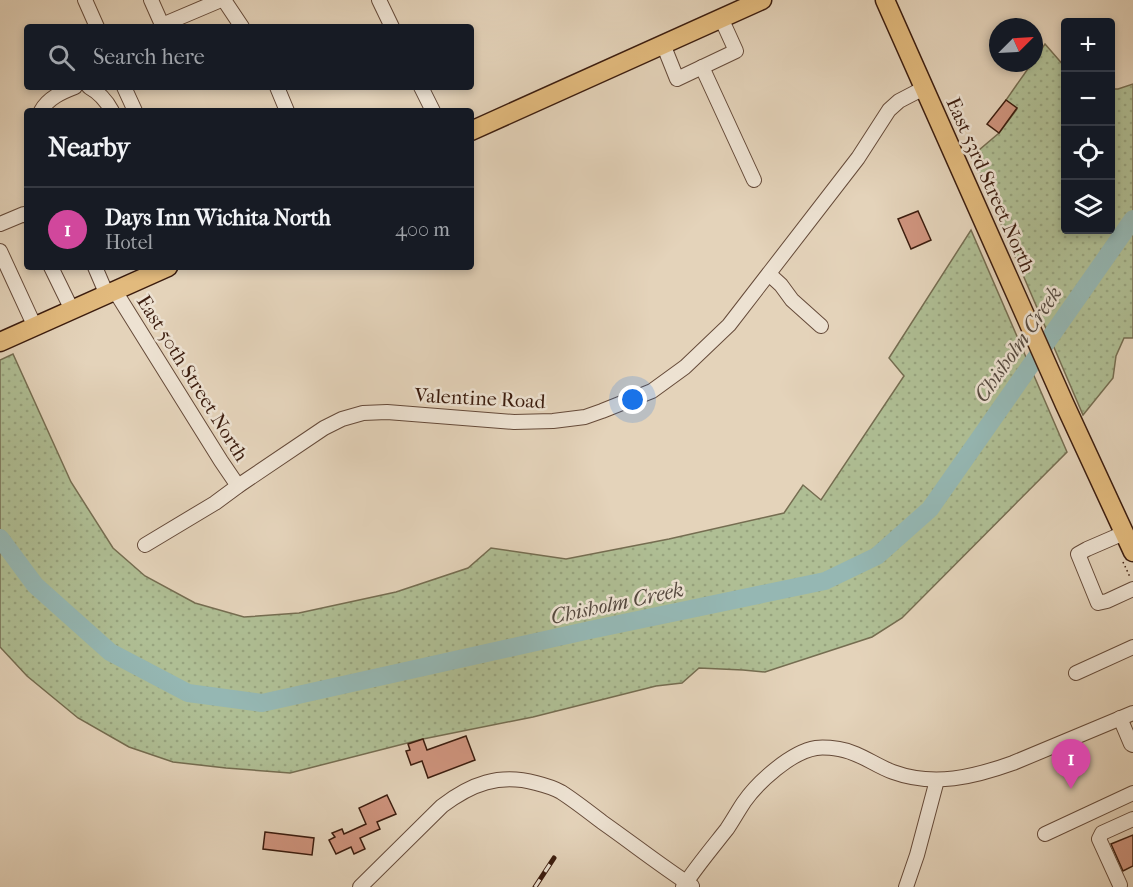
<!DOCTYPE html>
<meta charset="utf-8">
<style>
:root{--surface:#171b24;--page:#20242c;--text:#f1f3f6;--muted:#9ea1a6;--line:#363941;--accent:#c59692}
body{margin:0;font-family:"IM FELL French Canon",serif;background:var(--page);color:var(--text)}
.controls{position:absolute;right:18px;top:18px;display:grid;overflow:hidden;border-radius:6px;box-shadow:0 3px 9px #0003}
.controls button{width:54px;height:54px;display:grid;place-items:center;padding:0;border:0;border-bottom:2px solid var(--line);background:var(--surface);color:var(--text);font:30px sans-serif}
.compass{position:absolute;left:989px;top:18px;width:54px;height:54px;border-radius:50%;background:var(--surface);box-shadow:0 3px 9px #0003;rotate:66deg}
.you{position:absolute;left:633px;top:400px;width:21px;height:21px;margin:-15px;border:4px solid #fff;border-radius:50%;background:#1a73e8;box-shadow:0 0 0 9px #1a73e833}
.badge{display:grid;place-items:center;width:39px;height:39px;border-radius:50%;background:var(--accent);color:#fff;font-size:20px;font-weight:700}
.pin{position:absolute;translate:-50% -50px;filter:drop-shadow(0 2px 3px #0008)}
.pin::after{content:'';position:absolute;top:32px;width:21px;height:18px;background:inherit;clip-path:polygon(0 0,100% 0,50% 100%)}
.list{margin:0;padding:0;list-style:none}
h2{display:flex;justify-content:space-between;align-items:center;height:78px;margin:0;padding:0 24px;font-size:26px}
h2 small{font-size:20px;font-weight:400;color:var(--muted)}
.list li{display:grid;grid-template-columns:39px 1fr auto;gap:18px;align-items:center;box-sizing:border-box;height:84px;padding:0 24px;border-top:2px solid var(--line)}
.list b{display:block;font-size:22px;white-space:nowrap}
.list p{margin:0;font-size:20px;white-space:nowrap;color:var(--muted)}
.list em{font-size:20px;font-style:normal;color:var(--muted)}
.icon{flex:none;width:33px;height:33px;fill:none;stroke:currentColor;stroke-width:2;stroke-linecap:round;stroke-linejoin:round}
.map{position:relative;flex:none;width:1133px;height:887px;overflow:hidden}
.search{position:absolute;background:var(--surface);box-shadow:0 3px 9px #0003;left:24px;top:24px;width:450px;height:66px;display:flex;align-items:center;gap:15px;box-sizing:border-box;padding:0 21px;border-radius:6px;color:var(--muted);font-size:22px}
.panel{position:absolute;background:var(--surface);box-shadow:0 3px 9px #0003;left:24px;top:108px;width:450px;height:162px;border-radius:6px}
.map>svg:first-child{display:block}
</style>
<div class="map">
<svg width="1133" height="887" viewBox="0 0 1133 887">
<defs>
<pattern id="grass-dots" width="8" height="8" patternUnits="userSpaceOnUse" patternTransform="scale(1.5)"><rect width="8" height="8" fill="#afbe94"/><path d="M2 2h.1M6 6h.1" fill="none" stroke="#97a37e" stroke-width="1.8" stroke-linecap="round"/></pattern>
</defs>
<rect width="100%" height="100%" fill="#e4d3ba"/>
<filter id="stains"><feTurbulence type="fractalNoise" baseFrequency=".00333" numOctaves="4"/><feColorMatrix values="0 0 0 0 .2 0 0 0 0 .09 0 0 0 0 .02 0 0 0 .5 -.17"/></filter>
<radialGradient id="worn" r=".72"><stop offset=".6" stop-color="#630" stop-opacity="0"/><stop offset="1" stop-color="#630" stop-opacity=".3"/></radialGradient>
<g fill="url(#grass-dots)" stroke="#756d51" stroke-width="1.5">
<path d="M1045 44 1065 67 1066 230H1110L1111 89H1118L1133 84V338H1124L1116 356 1113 378 1083 415 972 156 999 133 1017 109 1006 100 1032 63H1034V60Z"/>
<path d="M971 230 1067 452 902 618 872 637 765 672 743 670 699 668 682 683 656 686 533 717 423 739 290 773 226 768 173 762 129 747 78 718 27 676 0 647V360L13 354 71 482 113 548 145 576 195 603 244 617 299 613 396 592 468 568 491 548 566 559 669 539 784 513 803 485 821 500 904 376 889 358Z"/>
</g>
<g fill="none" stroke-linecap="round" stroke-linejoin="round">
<path stroke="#95b7b3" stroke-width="18" d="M0 538 35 585 110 652 188 693 262 703 590 630 825 581 877 556 930 509 1133 219"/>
</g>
<g fill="#cf947e" stroke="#3b1c0e" stroke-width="1.5">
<path d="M1006 100 1017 108 999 133 987 124Z"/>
<path d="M918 211 931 240 911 249 898 219Z"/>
<path d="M466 736 475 760 428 778 422 761 411 765 406 751 410 750 408 744 423 739 427 750Z"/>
<path d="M387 795 396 814 377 822 380 829 360 838 365 849 354 854 351 847 336 854 329 840 335 837 332 833 342 829 344 834 366 824 359 808Z"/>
<path d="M265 832 314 838 312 855 263 849Z"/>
<path d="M1133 835V866L1123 871 1111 844Z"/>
</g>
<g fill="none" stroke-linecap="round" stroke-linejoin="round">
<g stroke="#654a39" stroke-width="16">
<g id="minor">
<path d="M85 0 97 27"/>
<path d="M151 0 163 27"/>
<path d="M224 0 242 27"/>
<path d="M379 0 392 27"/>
<path d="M162 25 221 0"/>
<path d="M663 44 677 79 736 51 721 18"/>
<path d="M702 67 754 180"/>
<path d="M89 87C100 93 106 100 112 111"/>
<path d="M124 87 135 111"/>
<path d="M277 87 287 111"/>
<path d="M421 87 433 111"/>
<path d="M41 111C48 98 62 92 75 87"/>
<path d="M0 224 24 214 27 216"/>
<path d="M0 251 35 327"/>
<path d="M51 267 72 310"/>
<path d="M95 267 107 295"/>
<path d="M769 274 781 285 792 300 821 326"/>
<path d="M115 291 221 461 238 486"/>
<path d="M1124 533 1087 549 1078 554 1098 603 1107 601 1133 589"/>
<path d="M145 545 215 503 238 486 324 428 342 419 363 413 387 412 514 422 553 421 585 417 602 411 652 391 685 367 729 325 858 158 889 110 899 101 924 88"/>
<path d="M1076 673 1133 647"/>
<path d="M1120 718 1131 744 1133 745"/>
<path d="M1045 834 1133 793"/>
<path d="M1120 885 1099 839 1102 833 1133 819"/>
<path d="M360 887 442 806C471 784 499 773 536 783 544 785 554 788 561 792 575 801 589 812 602 822 632 843 661 866 692 886"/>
<path d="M683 887C696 867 712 848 727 829 733 820 738 811 744 802 758 782 791 752 816 748 823 747 832 748 839 749 859 752 874 765 893 772 934 787 974 777 1013 763L1133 713"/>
<path d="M906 887 917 855 937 780"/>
</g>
</g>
<g stroke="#3b1c0e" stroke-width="21">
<g id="major">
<path d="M885 0 1065 405 1133 552"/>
<path d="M471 131 762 0"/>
<path d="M0 342 168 267"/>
</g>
</g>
<path stroke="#3b1c0e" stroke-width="1.5" stroke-dasharray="1.5 3" stroke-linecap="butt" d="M1123 562 1130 577"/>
<use href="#minor" stroke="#ede2d2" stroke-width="14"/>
<use href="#major" stroke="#e2ba7d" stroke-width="18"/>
<g stroke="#3b1c0e" stroke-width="5">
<path id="rail" d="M535 887 554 858"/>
</g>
<use href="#rail" stroke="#ede2d2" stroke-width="3" stroke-dasharray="9" stroke-linecap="butt"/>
</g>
<g text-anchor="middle" stroke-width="5" stroke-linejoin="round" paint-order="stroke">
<g font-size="20" fill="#3b1c0e" stroke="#ede2d2">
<text transform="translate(991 185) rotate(66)" y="7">East 53rd Street North</text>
<text transform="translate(193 378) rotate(58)" y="7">East 50th Street North</text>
<text transform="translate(480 398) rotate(3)" y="7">Valentine Road</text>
</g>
<g font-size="21" font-style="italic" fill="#564a40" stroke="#ede2d2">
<text transform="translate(1018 344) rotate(-55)" y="7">Chisholm Creek</text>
<text transform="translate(617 603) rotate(-12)" y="7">Chisholm Creek</text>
</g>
</g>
<rect width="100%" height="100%" filter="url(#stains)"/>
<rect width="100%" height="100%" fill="url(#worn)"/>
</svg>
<div class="controls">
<button>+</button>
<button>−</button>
<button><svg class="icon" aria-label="locate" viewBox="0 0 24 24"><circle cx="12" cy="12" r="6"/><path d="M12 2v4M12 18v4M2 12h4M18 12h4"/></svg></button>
<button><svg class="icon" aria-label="layers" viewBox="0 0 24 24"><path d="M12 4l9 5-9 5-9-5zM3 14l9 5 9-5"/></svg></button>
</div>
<svg class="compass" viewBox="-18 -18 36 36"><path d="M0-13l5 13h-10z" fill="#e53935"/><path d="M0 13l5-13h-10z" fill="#9ea1a6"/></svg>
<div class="you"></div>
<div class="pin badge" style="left:1071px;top:789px;background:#d1479c">1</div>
<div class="search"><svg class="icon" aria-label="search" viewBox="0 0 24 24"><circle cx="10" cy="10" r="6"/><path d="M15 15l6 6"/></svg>Search here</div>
<section class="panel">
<h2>Nearby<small></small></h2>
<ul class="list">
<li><span class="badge" style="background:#d1479c">1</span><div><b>Days Inn Wichita North</b><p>Hotel</p></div><em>400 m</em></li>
</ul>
</section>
</div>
